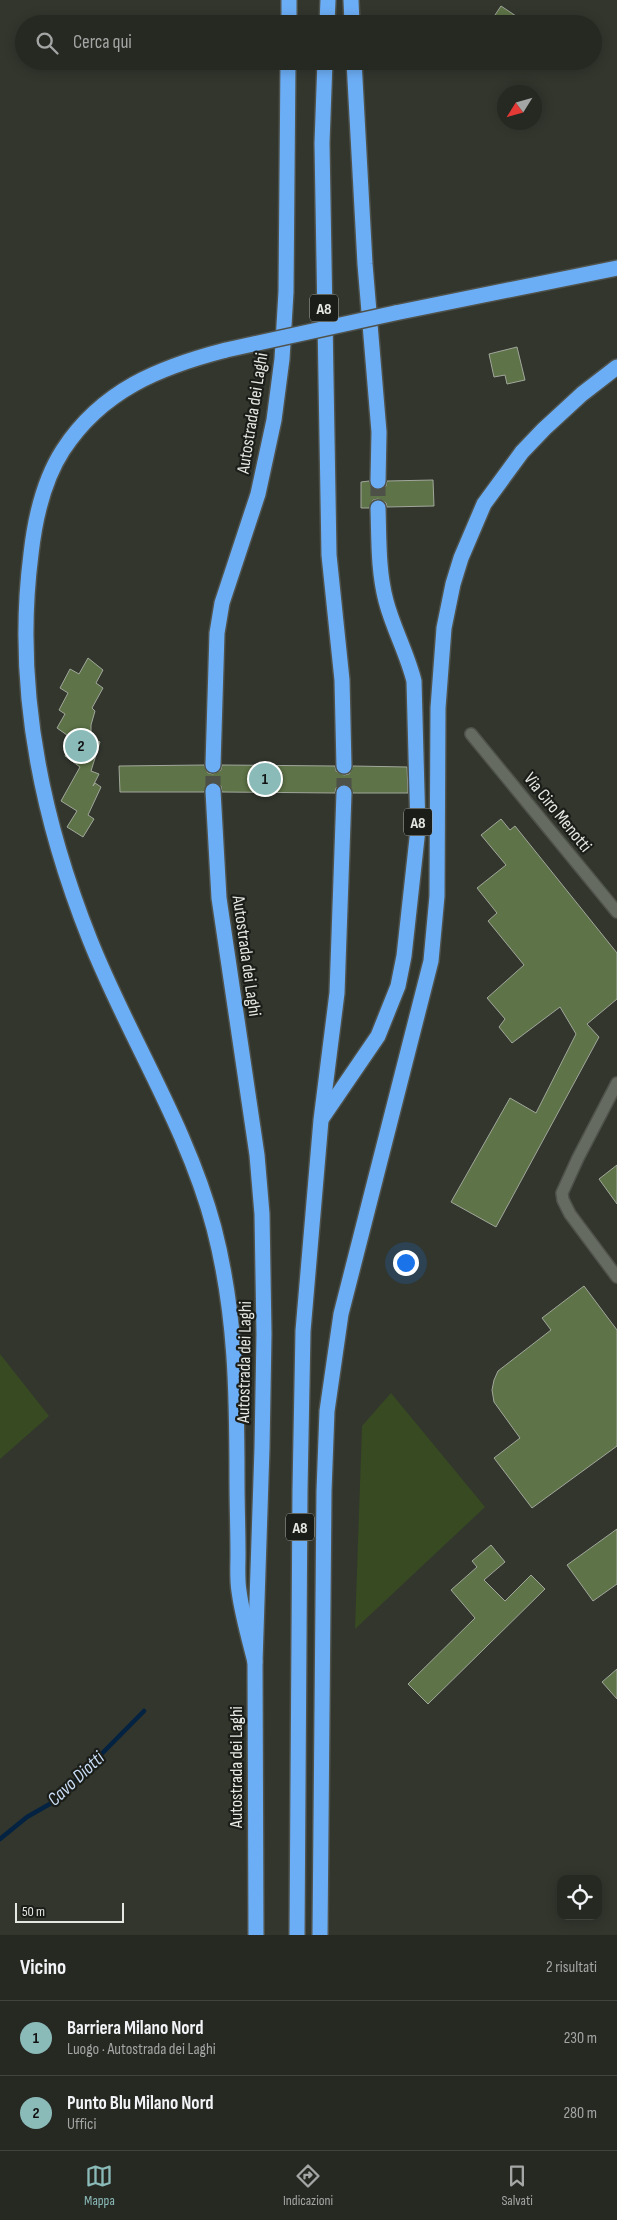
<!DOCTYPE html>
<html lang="it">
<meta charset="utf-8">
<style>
:root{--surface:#262822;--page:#2e302a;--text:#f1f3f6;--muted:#a4a6a5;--line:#424440;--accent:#8bbbb9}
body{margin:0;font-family:"Sofia Sans Condensed",sans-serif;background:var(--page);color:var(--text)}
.controls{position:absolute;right:15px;bottom:15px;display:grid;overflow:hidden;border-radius:10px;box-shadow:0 2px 12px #0003}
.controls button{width:45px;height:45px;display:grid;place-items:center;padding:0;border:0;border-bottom:1px solid var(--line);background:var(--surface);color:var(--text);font:25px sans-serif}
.compass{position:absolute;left:497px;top:85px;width:45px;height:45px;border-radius:50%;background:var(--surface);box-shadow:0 2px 12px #0003;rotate:233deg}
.scale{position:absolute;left:15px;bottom:12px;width:109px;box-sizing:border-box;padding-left:5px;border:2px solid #e5e7e2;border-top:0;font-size:14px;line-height:18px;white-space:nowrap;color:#e5e7e2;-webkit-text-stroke:4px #1b1d19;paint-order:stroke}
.you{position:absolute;left:405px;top:1262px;width:18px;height:18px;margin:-12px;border:4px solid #fff;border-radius:50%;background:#1a73e8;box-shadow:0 0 0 8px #1a73e833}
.badge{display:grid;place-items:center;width:32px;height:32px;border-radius:50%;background:var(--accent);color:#111;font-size:16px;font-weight:700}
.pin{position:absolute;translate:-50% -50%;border:2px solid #fff;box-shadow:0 1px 5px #0006}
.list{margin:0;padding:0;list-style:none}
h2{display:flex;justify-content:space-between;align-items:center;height:65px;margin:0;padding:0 20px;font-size:21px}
h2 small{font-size:16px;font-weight:400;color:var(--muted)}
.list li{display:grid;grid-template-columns:32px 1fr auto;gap:15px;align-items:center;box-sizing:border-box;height:75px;padding:0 20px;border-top:1px solid var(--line)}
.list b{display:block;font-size:19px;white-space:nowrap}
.list p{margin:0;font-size:16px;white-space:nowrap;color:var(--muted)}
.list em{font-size:16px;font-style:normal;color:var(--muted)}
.icon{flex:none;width:28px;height:28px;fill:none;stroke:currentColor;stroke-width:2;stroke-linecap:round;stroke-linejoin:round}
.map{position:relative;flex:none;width:617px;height:1935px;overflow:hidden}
.search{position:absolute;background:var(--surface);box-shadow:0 2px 12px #0003;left:15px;right:15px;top:15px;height:55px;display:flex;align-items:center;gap:12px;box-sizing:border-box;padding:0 18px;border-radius:28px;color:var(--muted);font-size:19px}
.sheet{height:215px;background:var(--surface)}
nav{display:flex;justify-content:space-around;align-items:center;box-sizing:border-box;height:70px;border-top:1px solid var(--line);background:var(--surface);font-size:14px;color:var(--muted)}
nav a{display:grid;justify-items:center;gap:2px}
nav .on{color:var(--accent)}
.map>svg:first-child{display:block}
</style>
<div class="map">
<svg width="617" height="1935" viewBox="0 0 617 1935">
<rect width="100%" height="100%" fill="#32362d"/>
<g fill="#384a22">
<path d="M0 1354 49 1416 0 1459Z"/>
<path d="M391 1393 485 1507 355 1629 362 1426Z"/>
</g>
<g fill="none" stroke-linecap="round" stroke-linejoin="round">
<path stroke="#042342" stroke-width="4.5" d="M0 1839 27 1817 55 1801 144 1711"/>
</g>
<g fill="#5e7347" stroke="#a2a79c">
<path d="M501 6 516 16 510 24H489Z"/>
<path d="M517 347 525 380 507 384 505 375 494 377 489 354Z"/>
<path d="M433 480 434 506 387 507 386 503 378 499 373 500 369 508H361V482L369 481 373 489 378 490 386 486 387 481Z"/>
<path d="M88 658 103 670 96 683 103 688 92 708 95 711 91 725V747L96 740 100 742 91 771 99 774 93 786 95 783 101 787 88 815 94 819 83 837 67 827 77 811 61 801 80 767 65 756 74 740 57 728 65 714 59 710 68 693 60 688 70 669 79 674Z"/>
<path d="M204 765 208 773 213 774 221 770 222 765 335 766 336 771 344 775 349 774 353 766 407 767 408 793H353L349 785 344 784 336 788 335 793 222 792 221 786 213 782 208 783 204 792H120L119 766Z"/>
<path d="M501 819 510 830 515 826 617 953V999L587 1024 599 1037 496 1227 451 1202 510 1098 536 1113 576 1034 560 1007 512 1043 499 1027 505 1019 487 998 524 965 488 921 497 913 477 888 506 865 481 835Z"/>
<path d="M617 1165V1204L599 1179Z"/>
<path d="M584 1286 617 1330V1446L532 1508 494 1458 520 1438 494 1402 492 1390 494 1380 498 1371 551 1330 542 1318Z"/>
<path d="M617 1529V1584L593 1601 567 1565Z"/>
<path d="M491 1545 505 1562 484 1580 505 1601 531 1575 545 1589 428 1704 408 1684 475 1618 451 1590 477 1567 472 1561Z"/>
<path d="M617 1669V1699L602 1682Z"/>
</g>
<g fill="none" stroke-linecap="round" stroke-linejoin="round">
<g stroke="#4d5148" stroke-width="15" stroke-dasharray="15 8" stroke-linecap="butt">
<path d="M378 481V508"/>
<path d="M213 791V765"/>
<path d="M344 793V766"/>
</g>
<g stroke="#4f524b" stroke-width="14">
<g id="street">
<path d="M471 734 617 912"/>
<path d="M617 1083 578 1158 562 1193 563 1200 570 1214 617 1277"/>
</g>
</g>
<g stroke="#4f524b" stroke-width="18">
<g id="highway">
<path d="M351 0 352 24"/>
<path d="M289 24V0"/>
<path d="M327 24 328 0"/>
<path d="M325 61 322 143 329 555 342 680 344 766"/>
<path d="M354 61 365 264 379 432 378 481"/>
<path d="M395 313 617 268"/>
<path d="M226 350C160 367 102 390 63 450 43 481 35 518 31 554 14 686 41 817 90 940 128 1036 187 1126 214 1228 236 1313 237 1394 237 1481 237 1505 238 1530 238 1554 238 1566 237 1579 239 1591 242 1614 249 1638 255 1662"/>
<path d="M213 765 217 633 222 603 258 494 274 420 282 359 286 292 288 61"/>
<path d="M213 791 219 898 257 1155 262 1214 264 1334 262 1448 255 1662 256 1935"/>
<path d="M322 1118 378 1036 398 986 404 956 418 829 414 681C407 653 393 628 386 601 378 571 379 538 378 508"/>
<path d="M297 1935 300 1490 303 1331 321 1120 337 993 344 793"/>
<path d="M320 1935 324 1491 327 1411 341 1314 431 961 437 896 438 708 444 628 453 584 461 558 484 504 522 452 544 429 582 394 617 367"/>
</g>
</g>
<use href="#street" stroke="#666b61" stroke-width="11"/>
<use href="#highway" stroke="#6caef6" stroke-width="15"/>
<g stroke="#4f524b" stroke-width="18" stroke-linecap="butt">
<path id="highway-bridge" d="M226 350 395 313"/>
</g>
<use href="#highway-bridge" stroke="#6caef6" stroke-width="15"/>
</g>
<g text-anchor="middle" stroke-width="4.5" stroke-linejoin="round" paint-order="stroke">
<g fill="#1b1d19" stroke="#a8aaa6" stroke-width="1">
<rect x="310" y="294.5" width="28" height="27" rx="4"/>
<rect x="404" y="808.5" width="28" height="27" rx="4"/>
<rect x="286" y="1513.5" width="28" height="27" rx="4"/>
</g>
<g font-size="16" font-weight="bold" fill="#e5e7e2">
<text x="324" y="314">A8</text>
<text x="418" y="828">A8</text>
<text x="300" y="1533">A8</text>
</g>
<g font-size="18" fill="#e5e7e2" stroke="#1b1d19">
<text transform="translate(252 413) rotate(-81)" y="6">Autostrada dei Laghi</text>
<text transform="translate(558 812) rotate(51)" y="6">Via Ciro Menotti</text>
<text transform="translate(247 956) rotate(82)" y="6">Autostrada dei Laghi</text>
<text transform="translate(244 1362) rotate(-89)" y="6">Autostrada dei Laghi</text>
<text transform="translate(236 1767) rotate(-90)" y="6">Autostrada dei Laghi</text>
</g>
<g font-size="19" font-style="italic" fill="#c8ddf5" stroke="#1b1d19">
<text transform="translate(75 1778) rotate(-43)" y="7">Cavo Diotti</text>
</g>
</g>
</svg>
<div class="controls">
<button><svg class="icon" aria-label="locate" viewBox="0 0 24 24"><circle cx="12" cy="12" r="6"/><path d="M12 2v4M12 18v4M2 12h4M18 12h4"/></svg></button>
</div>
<svg class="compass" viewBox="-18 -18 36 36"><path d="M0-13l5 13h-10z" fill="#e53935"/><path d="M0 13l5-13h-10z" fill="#a4a6a5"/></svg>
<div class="scale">50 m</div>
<div class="you"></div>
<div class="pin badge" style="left:265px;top:779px">1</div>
<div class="pin badge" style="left:81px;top:746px">2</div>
<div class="search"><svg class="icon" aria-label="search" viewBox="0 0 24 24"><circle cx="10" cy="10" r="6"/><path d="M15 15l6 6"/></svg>Cerca qui</div>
</div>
<section class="sheet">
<h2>Vicino<small>2 risultati</small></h2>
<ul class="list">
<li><span class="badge">1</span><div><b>Barriera Milano Nord</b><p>Luogo · Autostrada dei Laghi</p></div><em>230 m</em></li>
<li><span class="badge">2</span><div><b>Punto Blu Milano Nord</b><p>Uffici</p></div><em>280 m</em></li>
</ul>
</section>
<nav>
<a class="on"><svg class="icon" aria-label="map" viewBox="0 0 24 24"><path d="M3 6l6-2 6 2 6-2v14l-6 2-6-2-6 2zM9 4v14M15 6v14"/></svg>Mappa</a>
<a><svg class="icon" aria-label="directions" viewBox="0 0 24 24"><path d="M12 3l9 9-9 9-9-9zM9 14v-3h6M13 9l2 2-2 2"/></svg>Indicazioni</a>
<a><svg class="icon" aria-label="saved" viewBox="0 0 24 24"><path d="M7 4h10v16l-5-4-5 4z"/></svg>Salvati</a>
</nav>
